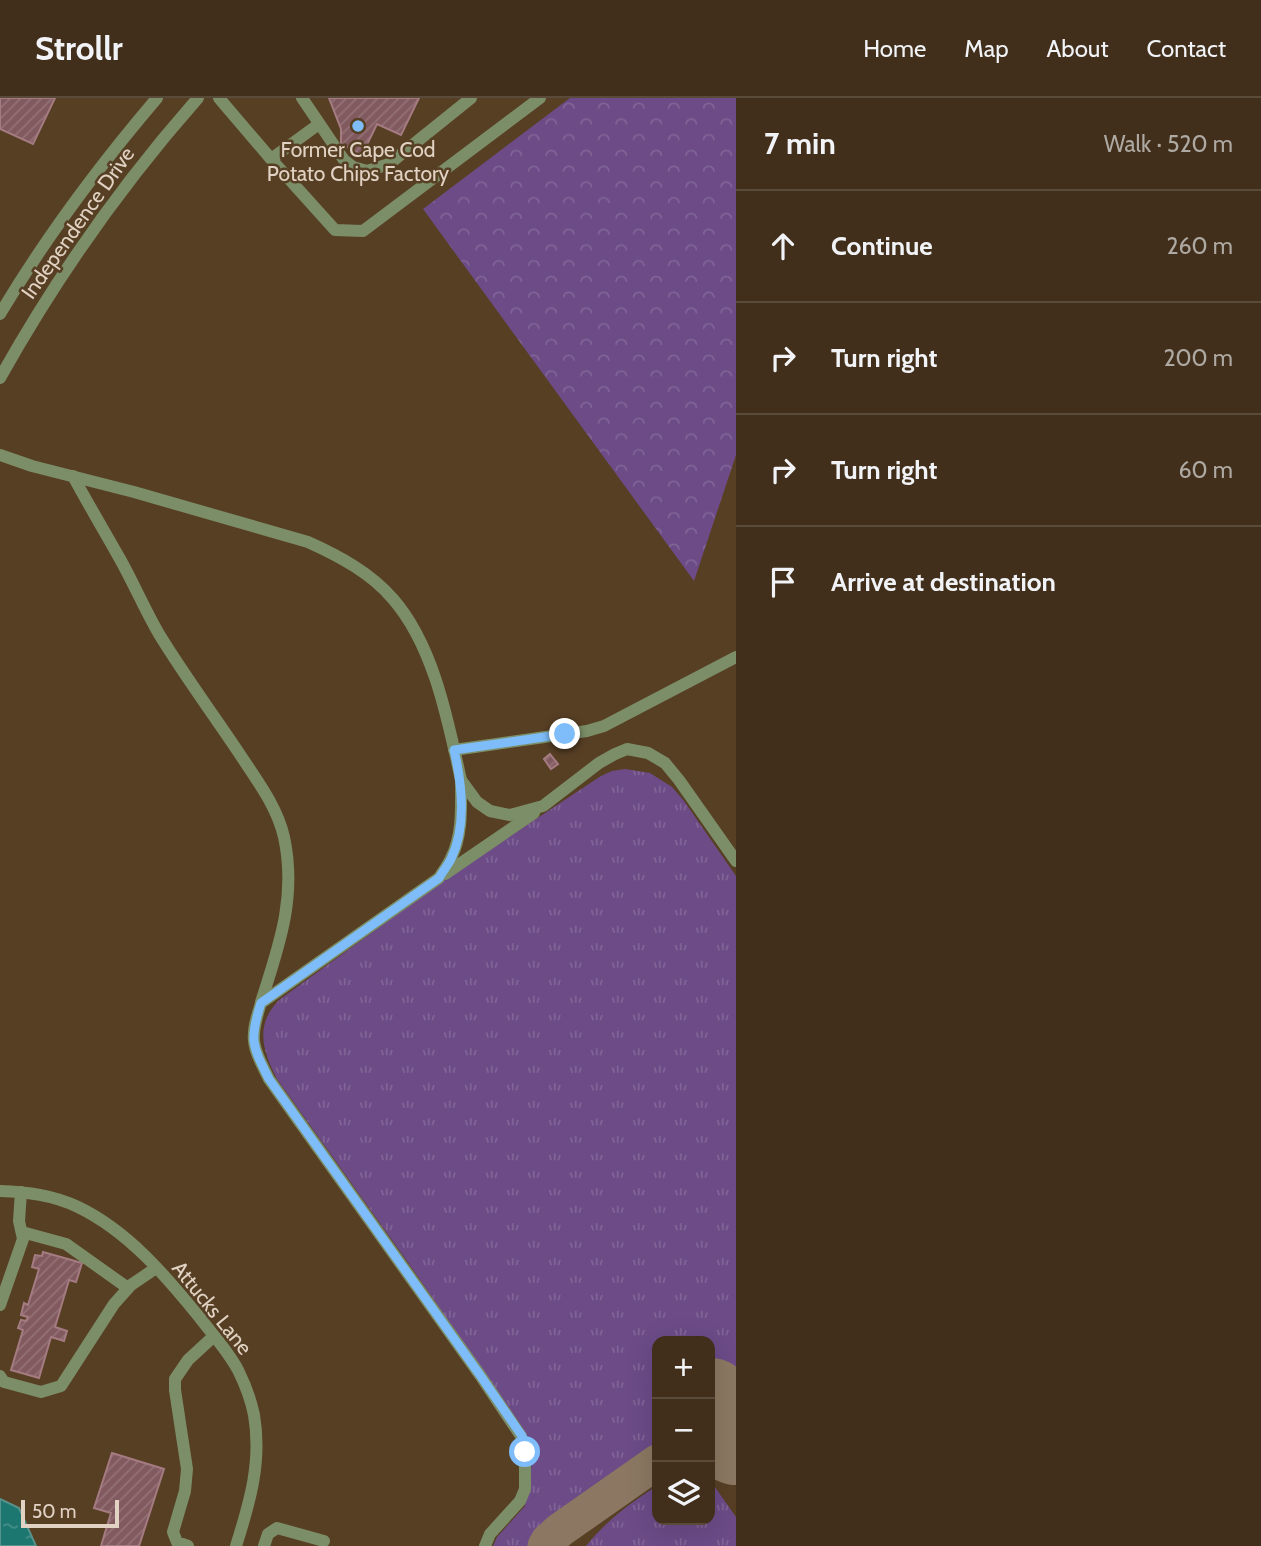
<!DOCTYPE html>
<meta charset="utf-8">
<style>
:root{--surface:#412f1b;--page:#4c3b28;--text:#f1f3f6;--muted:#aea9a3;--line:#5a4a3a}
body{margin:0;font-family:Cabin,sans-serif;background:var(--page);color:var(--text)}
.controls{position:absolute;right:21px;bottom:21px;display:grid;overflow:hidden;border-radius:14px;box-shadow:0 7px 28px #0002}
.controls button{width:63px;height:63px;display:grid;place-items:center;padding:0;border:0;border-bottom:2px solid var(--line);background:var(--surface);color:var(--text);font:35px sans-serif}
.scale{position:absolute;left:21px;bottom:18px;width:98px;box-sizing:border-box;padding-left:7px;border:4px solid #e1d2c3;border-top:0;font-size:19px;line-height:24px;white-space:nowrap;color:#e1d2c3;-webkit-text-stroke:5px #573f24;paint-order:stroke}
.stop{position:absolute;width:21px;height:21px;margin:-16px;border:5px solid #7ebdf9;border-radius:50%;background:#fff}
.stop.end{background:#7ebdf9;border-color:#fff;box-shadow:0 2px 7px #0008}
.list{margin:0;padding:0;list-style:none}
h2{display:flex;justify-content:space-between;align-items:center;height:91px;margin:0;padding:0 28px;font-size:30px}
h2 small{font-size:23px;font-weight:400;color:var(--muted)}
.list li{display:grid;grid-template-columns:46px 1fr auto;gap:21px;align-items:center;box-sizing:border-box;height:112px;padding:0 28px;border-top:2px solid var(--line)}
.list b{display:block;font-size:26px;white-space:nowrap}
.list em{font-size:23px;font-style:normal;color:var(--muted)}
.icon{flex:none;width:38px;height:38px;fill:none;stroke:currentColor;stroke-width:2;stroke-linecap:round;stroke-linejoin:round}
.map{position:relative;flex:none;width:736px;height:1448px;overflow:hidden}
header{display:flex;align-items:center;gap:42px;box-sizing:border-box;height:98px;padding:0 35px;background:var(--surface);border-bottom:2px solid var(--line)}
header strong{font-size:33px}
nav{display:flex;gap:38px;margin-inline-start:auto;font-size:24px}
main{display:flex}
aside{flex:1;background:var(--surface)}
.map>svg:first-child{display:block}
</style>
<header>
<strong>Strollr</strong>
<nav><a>Home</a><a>Map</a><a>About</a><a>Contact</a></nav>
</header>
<main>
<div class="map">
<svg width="736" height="1448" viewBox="0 0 736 1448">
<defs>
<pattern id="grass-tufts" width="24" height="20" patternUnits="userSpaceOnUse" patternTransform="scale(1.75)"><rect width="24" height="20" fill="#6c4b87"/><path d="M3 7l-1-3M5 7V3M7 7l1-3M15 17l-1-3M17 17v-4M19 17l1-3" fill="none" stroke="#816496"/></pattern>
<pattern id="park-crowns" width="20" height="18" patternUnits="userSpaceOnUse" patternTransform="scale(1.75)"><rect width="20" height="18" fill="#6c4b87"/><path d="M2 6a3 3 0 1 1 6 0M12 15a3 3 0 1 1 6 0" fill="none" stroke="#816496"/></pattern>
<pattern id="water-ripples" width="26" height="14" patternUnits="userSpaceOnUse" patternTransform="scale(1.75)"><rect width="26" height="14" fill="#1d7771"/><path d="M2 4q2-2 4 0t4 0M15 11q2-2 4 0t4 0" fill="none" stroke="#48908a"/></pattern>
<pattern id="building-hatch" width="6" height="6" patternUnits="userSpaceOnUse" patternTransform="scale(1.75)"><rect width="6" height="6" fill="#815a60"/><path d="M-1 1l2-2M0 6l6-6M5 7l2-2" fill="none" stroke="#937175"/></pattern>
</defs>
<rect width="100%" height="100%" fill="#573f24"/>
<g fill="url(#grass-tufts)">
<path d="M625 671 650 675 672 689 684 703 736 778V1279L731 1283 733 1287 710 1303V1243H657V1345L551 1420 533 1437 528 1448H493L497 1439 525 1408 533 1359 528 1341 522 1329 409 1166 277 981C263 954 254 927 279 902L450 778 601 678 612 673Z"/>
<path d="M710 1382 736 1419V1448H586C606 1423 630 1405 657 1388V1422H710Z"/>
</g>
<path fill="url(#park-crowns)" d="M570 0H736V357L694 483 423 111Z"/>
<path fill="url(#water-ripples)" stroke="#58928a" stroke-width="2" d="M0 1401 19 1410 36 1448H0Z"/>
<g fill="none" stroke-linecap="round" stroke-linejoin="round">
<g stroke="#8c7862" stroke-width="35">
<path d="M710 1328 721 1321"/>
<path d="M545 1448 548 1443 560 1432 657 1364"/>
</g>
<path stroke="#8c7862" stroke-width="88" d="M710 1304 736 1343"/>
</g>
<g fill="url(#building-hatch)" stroke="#a57b82" stroke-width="2">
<path d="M0 0H55L33 46 0 31Z"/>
<path d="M329 0H419L401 37 377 26 362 57 341 46V31Z"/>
<path d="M550 656 558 666 551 671 544 661Z"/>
<path d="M43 1154 82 1165 76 1184 69 1182 55 1229 67 1233 64 1243 51 1239 39 1280 11 1272 23 1232 18 1230 21 1222 26 1223 28 1219 21 1217 24 1205 28 1207 39 1171 32 1169 35 1157 42 1158Z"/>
<path d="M112 1355 164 1371 139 1448H101L111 1415 94 1410Z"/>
</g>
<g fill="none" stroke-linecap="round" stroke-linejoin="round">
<g stroke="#7c8e67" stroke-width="12">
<path d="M219 0 271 61 335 132 363 133 540 0"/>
<path d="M302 0 344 62 353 69 367 73 389 66 471 0"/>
<path d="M271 61 319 26"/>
<path d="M0 216C46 139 99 68 157 0"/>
<path d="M0 280C56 180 122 86 198 0"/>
<path d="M0 357 32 368 134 394 308 444C339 458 371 475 393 501 434 548 448 623 461 682"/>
<path d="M73 378C88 406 105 434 120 461 134 486 145 512 159 536 184 577 213 616 239 655 256 681 277 708 284 739 297 799 279 848 261 904"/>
<path d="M454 652 587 633 604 628 736 559"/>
<path d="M445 776 534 715"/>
<path d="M0 1093C27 1094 53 1097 78 1109 128 1133 166 1178 200 1220 213 1237 228 1253 238 1272 245 1286 251 1302 254 1317 262 1363 250 1404 236 1448"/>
<path d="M22 1134 66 1146 128 1190"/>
<path d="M0 1207 23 1141 19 1123 21 1094"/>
<path d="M0 1278 4 1284 41 1294 61 1288 114 1206 131 1187 156 1170"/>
<path d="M188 1448 177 1444 173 1434 185 1393 187 1371 175 1292V1281L188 1262 214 1238"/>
<path d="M264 1448 268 1436 277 1430 324 1443"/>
<path d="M485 1448 490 1436 520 1403 525 1391V1354L521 1338 480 1277 269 981C252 947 249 942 261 905L439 780C443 773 448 767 451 760 463 737 461 708 461 682L477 704 490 713 510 717 543 708 599 665 615 656 627 651 648 655 665 665 679 682 736 763"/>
</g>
</g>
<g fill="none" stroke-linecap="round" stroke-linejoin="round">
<path stroke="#7ebdf9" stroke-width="9" d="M525 1354 522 1338 480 1277 269 981C252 947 249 942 261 905L439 780C443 773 448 767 451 761 467 728 462 686 454 652L565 636"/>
</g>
<circle fill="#7ebdf9" stroke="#573f24" stroke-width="2.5" cx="358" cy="28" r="7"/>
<g text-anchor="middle" stroke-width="5" stroke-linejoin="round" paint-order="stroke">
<g font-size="21" fill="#e1d2c3" stroke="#573f24">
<text x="358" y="59">Former Cape Cod<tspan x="358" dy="24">Potato Chips Factory</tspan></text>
</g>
<g font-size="21" fill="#e1d2c3" stroke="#573f24">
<text transform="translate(78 125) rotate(-55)" y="7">Independence Drive</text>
<text transform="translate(212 1210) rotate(51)" y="7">Attucks Lane</text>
</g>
</g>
</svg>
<div class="controls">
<button>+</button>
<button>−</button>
<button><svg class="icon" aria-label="layers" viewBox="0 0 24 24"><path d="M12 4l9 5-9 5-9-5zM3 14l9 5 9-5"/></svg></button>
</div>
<div class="scale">50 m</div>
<div class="stop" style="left:525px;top:1354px"></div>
<div class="stop end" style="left:565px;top:636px"></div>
</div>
<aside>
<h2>7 min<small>Walk · 520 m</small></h2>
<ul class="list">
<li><svg class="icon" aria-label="ahead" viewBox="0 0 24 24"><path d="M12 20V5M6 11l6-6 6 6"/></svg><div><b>Continue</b></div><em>260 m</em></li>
<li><svg class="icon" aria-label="right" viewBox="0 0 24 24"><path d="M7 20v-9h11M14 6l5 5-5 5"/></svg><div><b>Turn right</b></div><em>200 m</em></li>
<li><svg class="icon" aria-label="right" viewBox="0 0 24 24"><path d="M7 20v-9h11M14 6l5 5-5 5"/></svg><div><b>Turn right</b></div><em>60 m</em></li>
<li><svg class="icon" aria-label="arrive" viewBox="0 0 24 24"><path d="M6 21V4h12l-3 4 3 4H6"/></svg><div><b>Arrive at destination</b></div></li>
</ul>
</aside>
</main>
